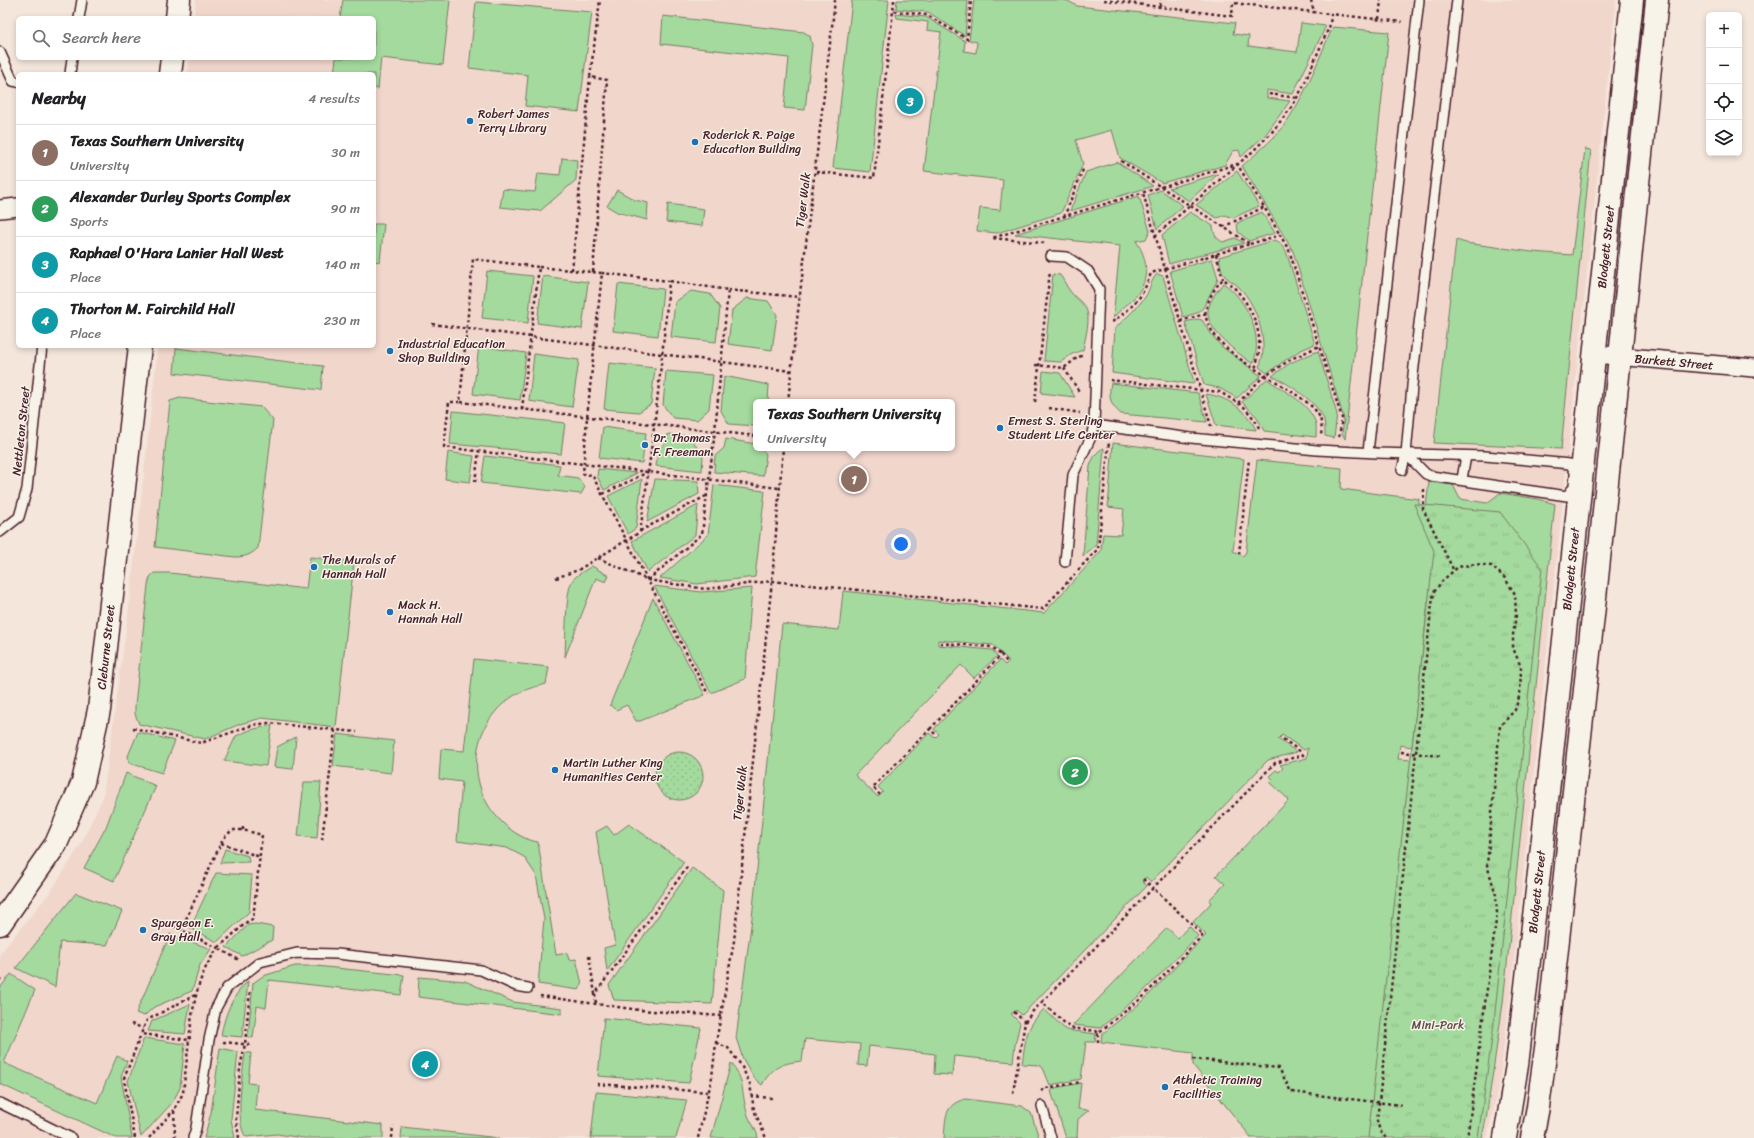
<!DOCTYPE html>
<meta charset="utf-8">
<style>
:root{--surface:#fff;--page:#f2f2f2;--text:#202124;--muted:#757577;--line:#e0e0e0;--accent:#d93025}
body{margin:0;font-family:Sriracha,sans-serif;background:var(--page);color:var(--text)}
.controls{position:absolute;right:12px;top:12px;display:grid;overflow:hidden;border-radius:6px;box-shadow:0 2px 6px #0003}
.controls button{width:36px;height:36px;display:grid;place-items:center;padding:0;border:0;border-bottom:1px solid var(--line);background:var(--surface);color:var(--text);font:20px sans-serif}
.you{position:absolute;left:901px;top:544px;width:14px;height:14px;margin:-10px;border:3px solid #fff;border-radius:50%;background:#1a73e8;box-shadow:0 0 0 6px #1a73e833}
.badge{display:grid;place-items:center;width:26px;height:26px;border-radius:50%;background:var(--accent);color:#fff;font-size:13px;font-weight:700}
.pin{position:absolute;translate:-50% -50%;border:2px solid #fff;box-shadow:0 1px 4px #0006}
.popup{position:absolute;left:753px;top:399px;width:202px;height:52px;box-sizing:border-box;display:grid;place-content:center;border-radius:6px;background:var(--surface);filter:drop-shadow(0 1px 3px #0005);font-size:13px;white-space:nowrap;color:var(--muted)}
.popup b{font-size:15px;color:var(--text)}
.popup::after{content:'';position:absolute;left:50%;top:100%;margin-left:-8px;border:8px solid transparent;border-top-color:var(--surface)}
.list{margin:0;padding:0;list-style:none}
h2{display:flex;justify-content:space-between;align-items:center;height:52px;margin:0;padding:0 16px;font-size:17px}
h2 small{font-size:13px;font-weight:400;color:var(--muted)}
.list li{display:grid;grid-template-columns:26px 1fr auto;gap:12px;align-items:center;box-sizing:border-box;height:56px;padding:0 16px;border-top:1px solid var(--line)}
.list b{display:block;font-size:15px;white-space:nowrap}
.list p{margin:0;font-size:13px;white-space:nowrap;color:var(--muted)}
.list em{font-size:13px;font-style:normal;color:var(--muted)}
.icon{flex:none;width:22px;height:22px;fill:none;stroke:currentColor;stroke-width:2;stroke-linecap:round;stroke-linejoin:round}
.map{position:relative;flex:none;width:1754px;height:1138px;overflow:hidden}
.search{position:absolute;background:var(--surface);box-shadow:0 2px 6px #0003;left:16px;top:16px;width:360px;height:44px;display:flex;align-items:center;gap:10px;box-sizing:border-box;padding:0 14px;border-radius:6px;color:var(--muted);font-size:15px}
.panel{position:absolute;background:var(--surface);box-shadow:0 2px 6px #0003;left:16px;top:72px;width:360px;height:276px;border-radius:6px}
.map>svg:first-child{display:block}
</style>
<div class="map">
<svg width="1754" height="1138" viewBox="0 0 1754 1138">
<defs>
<pattern id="park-tufts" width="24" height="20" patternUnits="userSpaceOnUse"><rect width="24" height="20" fill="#a4da9e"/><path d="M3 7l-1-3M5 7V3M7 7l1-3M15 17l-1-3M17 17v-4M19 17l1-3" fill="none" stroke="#8fbb88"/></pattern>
<pattern id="garden-dots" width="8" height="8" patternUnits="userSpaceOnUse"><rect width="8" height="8" fill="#a4da9e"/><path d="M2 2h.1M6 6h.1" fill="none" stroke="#8fbb88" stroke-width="1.8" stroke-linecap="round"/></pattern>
</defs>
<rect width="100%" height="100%" fill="#f4e6db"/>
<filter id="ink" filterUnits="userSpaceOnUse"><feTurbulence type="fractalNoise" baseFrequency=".025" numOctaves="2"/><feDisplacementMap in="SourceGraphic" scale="8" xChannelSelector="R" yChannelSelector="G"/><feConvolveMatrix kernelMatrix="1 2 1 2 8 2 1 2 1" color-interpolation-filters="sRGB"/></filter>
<g filter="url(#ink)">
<path fill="#f1d6cc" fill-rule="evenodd" d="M196 0H1616L1511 988 1499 1084 1487 1138H0V954L51 891 80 846 103 797 129 608 158 346H374V74H188L190 58H374V18H194ZM756 402H952V448H756Z"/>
<g fill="#a4da9e" stroke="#777c64" fill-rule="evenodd">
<path d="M343 0H450L443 65 381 58 378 89 374 88V74H334L336 58H374V18H340Z"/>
<path d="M852 0H889L870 172 833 168Z"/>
<path d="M897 0H968L965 36 928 12 896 9Z"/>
<path d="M974 0H1062L1068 1 1077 6 1235 23 1233 34 1249 36 1248 46 1297 52 1301 23 1326 26 1293 94 1267 90V98L1290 101 1266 134 1241 157 1239 150 1233 151 1225 165 1162 183 1120 158 1112 130 1076 140 1083 164 1061 213 997 233 977 231 980 208 1000 210 1003 180 924 171 941 32 927 30 928 22 897 18 896 14 926 17 965 41 964 51 976 53 977 42 969 40Z"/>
<path d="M476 2 592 12 579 112 525 106 528 75 469 68Z"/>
<path d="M663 16 804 32 810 36 812 45 805 110 784 108 789 58 661 44Z"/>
<path d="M1333 27 1389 32 1345 439 1342 433 1344 419 1293 251 1242 166C1259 151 1277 137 1289 118 1308 90 1319 57 1333 27Z"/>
<path d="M1585 149 1591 150 1561 449 1434 443 1456 240 1466 243 1532 252 1572 255Z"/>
<path d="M562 158 577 160 576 180 540 211 500 207 503 189 535 192 538 173 560 175Z"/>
<path d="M1117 162 1153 186 1070 211 1086 172Z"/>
<path d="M1237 171 1259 206 1233 218 1225 215 1217 218 1196 205Z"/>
<path d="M1218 174 1189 201 1169 188Z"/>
<path d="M617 190 635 200 648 203 647 220 617 212 607 206Z"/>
<path d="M1161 190 1183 206 1157 229 1148 195Z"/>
<path d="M1139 196 1150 231 1146 239 1136 241C1148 258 1150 279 1136 296 1129 304 1120 309 1113 318L1120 246 1015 234Z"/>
<path d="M668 204 704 209 702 226 666 222Z"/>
<path d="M1190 212 1213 226C1214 234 1215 238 1223 242L1235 238 1244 243 1169 264 1162 235Z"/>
<path d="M1262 212 1275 233 1249 241 1238 232 1237 223Z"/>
<path d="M374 224H384L380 261 374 262Z"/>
<path d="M1275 240 1279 242 1286 251 1315 344 1299 351 1267 373 1259 367C1270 344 1257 305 1239 287 1235 283 1228 280 1224 275 1221 271 1220 262 1219 257Z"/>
<path d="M1212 259 1218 278 1216 283 1203 308 1197 313 1183 317 1170 271Z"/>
<path d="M487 271 533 276 528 323 482 318Z"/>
<path d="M1053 274 1060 275C1064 280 1066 286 1070 291 1074 297 1081 301 1085 307 1092 317 1085 338 1083 350L1072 354 1061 362 1044 361Z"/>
<path d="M1157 274 1163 276 1194 382 1193 384 1112 373 1115 328C1126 318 1137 308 1146 296 1150 289 1151 280 1157 274Z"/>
<path d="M543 276 588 282 582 329 537 323Z"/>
<path d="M1223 283C1247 299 1264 336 1253 364 1239 354 1205 330 1208 310 1210 300 1217 291 1223 283Z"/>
<path d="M618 284 663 289 658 336 613 331Z"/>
<path d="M691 291 710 294 720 308 716 342 671 337 675 302Z"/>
<path d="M747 298 768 301 777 315 772 350 728 344 732 310Z"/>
<path d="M1198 319 1202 320 1212 335 1221 346 1261 376 1237 398 1219 388 1204 385 1185 322Z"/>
<path d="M479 346 526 353 520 400 473 394Z"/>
<path d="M176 348 323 366 321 390 174 373Z"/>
<path d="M1318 351 1337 414 1334 438 1325 436C1325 431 1325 425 1324 420 1319 403 1288 383 1272 376L1290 363Z"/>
<path d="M534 354 579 360 572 407 529 401Z"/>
<path d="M609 363 655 368 651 404 639 412 604 409Z"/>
<path d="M666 371 713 375 709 409 697 420 673 418 663 405Z"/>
<path d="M1043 371 1060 373 1075 397 1041 393Z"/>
<path d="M724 376 769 385 768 402H756V426L729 424 721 411Z"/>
<path d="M1267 379C1283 391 1307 401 1315 421 1317 425 1316 432 1316 437L1264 431 1257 417 1242 402Z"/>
<path d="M1111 383 1198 393 1207 422 1121 414C1110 405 1108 396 1111 383Z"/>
<path d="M1206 394C1228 397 1247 410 1256 430L1216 425Z"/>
<path d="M180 398 261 407 273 420 258 548C251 555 245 557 235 557L155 547 170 401Z"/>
<path d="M453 411 565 423 561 454 450 444Z"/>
<path d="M603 427 646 433 642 463 599 458Z"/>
<path d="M668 434 695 437 694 443 703 456 702 471 656 466 658 450 667 442Z"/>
<path d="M726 439 756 444V448H761L766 454 763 476 714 472 715 456 724 448Z"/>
<path d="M1113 443 1244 459 1233 551 1243 556 1246 552 1257 460 1342 468 1341 489 1419 499V510L1448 570 1432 589 1428 602 1412 747 1400 745 1398 759 1412 760 1383 1138H1250V1136L1193 1065V1053L1101 1042 1102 1034 1143 1001 1206 935 1193 922 1211 903 1209 900 1225 884 1216 876 1289 800 1270 782 1273 779 1269 776 1276 770 1279 772 1283 768 1280 765 1307 758 1308 748 1304 750 1282 735 1278 739 1297 752 1268 760 1151 882 1146 877 1142 881 1147 886 1022 1015 1016 1010 1011 1014 1020 1023 1015 1045 1013 1062 954 1056 952 1075 934 1074 935 1054 869 1046 867 1066 858 1065 860 1044 805 1039 802 1061C782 1063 772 1067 762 1085L754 1078 743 1059 736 1038 752 918 782 624 839 630 843 591 1044 613 1101 551 1103 534 1121 535 1124 509 1108 507ZM938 640 993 645 1009 661 1005 665 1000 660 934 729 939 734 935 738 929 733 878 787 883 792 878 797 855 775 961 665 974 678 997 656 992 650 938 645Z"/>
<path d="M1104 448 1096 545 1083 556 1090 466C1093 458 1096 451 1104 448Z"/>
<path d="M448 452 474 456 470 482 445 479Z"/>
<path d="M485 456 560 465 558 475 578 478 585 487 581 494 481 483Z"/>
<path d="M598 469 637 473 604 490 597 476Z"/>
<path d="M642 479 636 528 628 534 608 496Z"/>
<path d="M655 479 698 481 699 494 647 522Z"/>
<path d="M1429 482 1453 485 1460 499 1487 503 1500 493 1538 499 1555 504 1503 1003 1486 1119 1482 1138H1469L1503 731 1426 506Z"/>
<path d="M714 485 765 491 755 577 697 584 660 578 708 535Z"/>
<path d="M698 505 695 535 648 572 632 541Z"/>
<path d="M310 557 354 562 336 727 262 718 240 724 205 739 139 724 135 714V705L148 585 150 577 154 573H170L306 589Z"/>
<path d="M592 566 609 576 606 582 596 578 565 657C566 641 565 593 572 581 576 575 586 570 592 566Z"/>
<path d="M654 586 701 592 752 588 745 679 711 693Z"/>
<path d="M653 598 705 695 640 721H636L627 705 616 710 610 705Z"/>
<path d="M474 659 549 667 546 684C534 687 522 690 512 697 470 725 465 784 499 819 509 830 524 840 538 842L556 955 567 953 569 960 576 959 582 984 579 990 538 984 544 919 536 875 524 857 507 848 457 841 462 782 439 779 441 749 464 751Z"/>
<path d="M272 725 266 766 224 761 236 736 250 730Z"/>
<path d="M138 732 175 741 162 773 129 763 128 756Z"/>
<path d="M337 734 394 741 391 773 333 766Z"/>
<path d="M296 737 293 769 274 767 277 747Z"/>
<path d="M126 773 156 786 114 881 84 868 106 827Z"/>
<path d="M304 782H321L317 838 298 836Z"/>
<path d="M629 824 684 862 607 971 604 948 615 945 596 832 607 826 614 835Z"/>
<path d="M225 849 248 856 249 862 220 863Z"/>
<path d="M692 868 723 890 712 1004 614 1000 609 985Z"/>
<path d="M216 873 252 875 249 912 217 942 190 928Z"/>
<path d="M76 893 122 911 107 945 60 942 55 987 16 968Z"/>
<path d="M256 924 273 927 272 940 242 956 226 947 248 925Z"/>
<path d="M1189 926 1198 936 1139 996 1100 1028 1073 1025 1167 928 1178 938Z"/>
<path d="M170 934 211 949 200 965 192 991 154 1007 144 1016 136 1013Z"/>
<path d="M295 966H316L404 975 401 995 269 980 266 1008 257 1006 253 1038 248 1037 253 983 263 976Z"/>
<path d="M11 974 35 990 4 1063 97 1103 117 1056 127 1061 121 1077 132 1138H116L0 1084V988Z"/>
<path d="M419 977 465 981 513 1002 562 1008V1014L418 997Z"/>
<path d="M248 981 242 1037 221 1035C225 1014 232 996 248 981Z"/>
<path d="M190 1004 185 1034 148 1031 152 1021Z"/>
<path d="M1044 1009 1066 1030 1096 1034 1095 1042H1086L1081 1079 1050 1085 1043 1068 1039 1065 1022 1064C1026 1037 1025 1029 1044 1009Z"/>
<path d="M604 1018 701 1028 689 1083 598 1076Z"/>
<path d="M144 1038 185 1044 180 1088 172 1103 141 1137 128 1081Z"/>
<path d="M220 1048 238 1052 231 1119 235 1138H204L211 1113Z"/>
<path d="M245 1053H251L248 1083 257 1084 255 1110 383 1125V1138H303L277 1134 246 1137C234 1122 243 1073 245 1053Z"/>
<path d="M731 1063C745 1079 741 1093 747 1112 749 1121 757 1129 758 1138H711Z"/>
<path d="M1081 1083 1078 1109 1089 1110 1078 1119 1077 1138H1078H1066L1051 1091 1055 1088Z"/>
<path d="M596 1092 687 1100 676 1138H591Z"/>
<path d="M965 1099 1022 1106 1031 1113 1039 1138H944C946 1119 943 1105 965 1099Z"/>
<path d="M402 1127 499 1138H401Z"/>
</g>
<path fill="url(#park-tufts)" stroke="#777c64" d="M1414 504 1500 512 1542 568 1493 1031 1478 1138H1368L1434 551Z"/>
<circle fill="url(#garden-dots)" stroke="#777c64" cx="679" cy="776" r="24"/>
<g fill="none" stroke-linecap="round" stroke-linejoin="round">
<g stroke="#4a1f2b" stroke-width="12">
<g id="service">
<path d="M79 18 82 0"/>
<path d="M0 52 13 81 18 82"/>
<path d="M70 74 72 58"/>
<path d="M1051 256 1067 257 1088 271 1099 289 1094 425 1091 437 1073 475 1065 562"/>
<path d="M1094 425 1191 438 1317 450 1377 453 1485 456 1570 464 1580 479 1567 496 1431 476 1426 474 1406 454"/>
<path d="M1368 452 1419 0"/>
<path d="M1402 470 1406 454 1413 375 1457 0"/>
<path d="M1462 479 1466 456"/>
<path d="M0 532 19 517 27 489 42 346"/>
<path d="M0 1103 71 1138"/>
<path d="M1042 1106 1051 1138"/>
<path d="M193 1138 196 1128 209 1040 216 1008 227 988 260 962 297 953 337 954 481 970 516 986 528 988"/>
</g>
</g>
<g stroke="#4a1f2b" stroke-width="20">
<g id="minor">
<path d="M0 209 18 207"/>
<path d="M1594 354 1754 368"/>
</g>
</g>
<g stroke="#4a1f2b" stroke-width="25">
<g id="secondary">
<path d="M177 18 179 0"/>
<path d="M170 74 172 58"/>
<path d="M0 924 56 844 83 782 99 710 140 346"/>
<path d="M1505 1138 1517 1065 1543 838 1632 0"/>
<path d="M1532 1138 1538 1107 1547 1041 1596 588 1657 0"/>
</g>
</g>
<g stroke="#4a1f2b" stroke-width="2.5" stroke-dasharray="3 3" stroke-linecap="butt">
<path d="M894 0 893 11 927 15 967 39 971 0"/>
<path d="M1104 0 1232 16 1233 3 1331 14"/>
<path d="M1311 0 1314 12"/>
<path d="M1160 6 1161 0"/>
<path d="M1379 19 1381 0"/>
<path d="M1269 94 1297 98"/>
<path d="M1121 161 1161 187 1237 164 1264 207"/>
<path d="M816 172 874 178 893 11"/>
<path d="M1064 217 1084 167"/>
<path d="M1223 227 1264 207 1280 235"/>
<path d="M1155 236 1252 152 1272 132 1291 108 1302 89 1330 25 1331 14 1402 22"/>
<path d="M1044 243 992 238 1161 187 1250 244 1165 269 1143 193"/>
<path d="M1250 244 1280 235 1289 250 1319 346"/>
<path d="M1216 254 1223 279"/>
<path d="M539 267 602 273 587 417 583 474 592 475 708 694"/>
<path d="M572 270 590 77"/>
<path d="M593 272 607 80 590 77 600 0"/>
<path d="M728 290 799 297"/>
<path d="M1205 314C1208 300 1213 289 1223 279 1241 290 1257 316 1259 338 1260 349 1258 359 1255 369"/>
<path d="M1180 321 1205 314C1213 352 1266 373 1295 394 1303 399 1313 406 1318 414 1322 421 1322 428 1321 435"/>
<path d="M1112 322C1134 306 1142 299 1151 273L1165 269 1211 426"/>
<path d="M432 324 791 371"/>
<path d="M1035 365 1064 368 1078 357 1082 356"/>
<path d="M1064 368 1080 393"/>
<path d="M1110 380 1220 392 1244 407 1255 420 1260 430"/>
<path d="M460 402H449L444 447 779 488"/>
<path d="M788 402C802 268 820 134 835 0"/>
<path d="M1035 402 1050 271"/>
<path d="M1238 403 1261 379 1293 358 1319 346 1342 418 1339 438"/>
<path d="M1049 408 1080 413"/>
<path d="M522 409 539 267 473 259 460 402 756 436"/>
<path d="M475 482 479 451"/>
<path d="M1424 489 1423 509 1454 571"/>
<path d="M603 494 648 472"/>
<path d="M640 531 706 496"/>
<path d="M1239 554 1249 459"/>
<path d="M598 558 648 580 705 589 772 581 1043 609 1075 574"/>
<path d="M1078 570 1098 549 1109 442"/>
<path d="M556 578 578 570 640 532C652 449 662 365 669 281L602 273"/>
<path d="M648 580 702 534 715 431 728 290 669 281"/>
<path d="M940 643 992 647 1001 655"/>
<path d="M133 728 201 743 253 725 269 723 335 730"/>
<path d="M930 729 1001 655 1008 663"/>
<path d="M1401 752 1441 756"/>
<path d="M880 795 873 787 930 729 937 736"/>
<path d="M243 830V825"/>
<path d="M322 840 335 730 357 732"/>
<path d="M221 843 225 837 232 830H243L262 835 253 919 248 921 218 948 239 960"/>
<path d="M1143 879 1153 888 1275 763 1303 755 1301 752 1280 737"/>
<path d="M173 926 218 948C200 972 196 992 191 1022 191 1027 189 1036 190 1040"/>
<path d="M181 930 221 843 260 857"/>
<path d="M589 956 595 994 688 866"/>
<path d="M0 979 1 980"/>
<path d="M595 994 596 1004"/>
<path d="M540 996 639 1010 721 1016"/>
<path d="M1042 1002 1153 888 1203 935 1142 998 1098 1033V1042"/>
<path d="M1014 1012 1025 1022"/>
<path d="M131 1024 143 1028"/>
<path d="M223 1042 252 1045"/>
<path d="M716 1043 728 1048 741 1065 750 1084 754 1110 766 1138"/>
<path d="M1193 1059 1279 1068 1291 1092 1401 1105"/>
<path d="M597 1084 708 1092"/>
<path d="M1041 1091 1046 1088 1081 1082"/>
<path d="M1013 1093 1025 1022 1033 1011 1042 1002 1070 1028 1096 1031 1098 1033"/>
<path d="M751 1096 772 1098"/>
<path d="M135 1138 124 1079 141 1034"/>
<path d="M149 1138 174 1110"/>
<path d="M175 1138 174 1110 183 1093 189 1040 141 1034 147 1020 195 995"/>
<path d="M239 1138 236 1119 240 1068 245 1044 250 990"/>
<path d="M392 1138 393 1126"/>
<path d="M698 1138 712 1077 716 1043 734 941 772 581 783 448"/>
<path d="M1386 1138 1380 1131 1377 1121 1431 611 1434 592 1443 580 1458 567 1476 564 1491 566 1504 577 1515 594 1516 615 1513 635V648L1521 667 1520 694 1515 710 1500 726 1487 865 1496 895 1497 913 1468 1132 1466 1138"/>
</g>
<use href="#service" stroke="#f7f3e8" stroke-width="9"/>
<use href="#minor" stroke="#f7f3e8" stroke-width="17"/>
<use href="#secondary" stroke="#f7f3e8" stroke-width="22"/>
</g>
</g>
<g fill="#1f6fb2" stroke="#f7f3e8" stroke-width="1.5">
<circle cx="470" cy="121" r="4"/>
<circle cx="695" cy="142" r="4"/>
<circle cx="390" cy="351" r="4"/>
<circle cx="1000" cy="428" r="4"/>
<circle cx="645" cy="445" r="4"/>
<circle cx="314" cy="567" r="4"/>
<circle cx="390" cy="612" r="4"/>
<circle cx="555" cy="770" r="4"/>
<circle cx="143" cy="930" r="4"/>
<circle cx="1165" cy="1087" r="4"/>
</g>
<g text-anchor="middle" stroke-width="3" stroke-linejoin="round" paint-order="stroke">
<g font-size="12" fill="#4a1f2b" stroke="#f7f3e8" text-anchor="start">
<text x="478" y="118">Robert James<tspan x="478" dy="14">Terry Library</tspan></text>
<text x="703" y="139">Roderick R. Paige<tspan x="703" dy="14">Education Building</tspan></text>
<text x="398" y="348">Industrial Education<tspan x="398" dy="14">Shop Building</tspan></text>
<text x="1008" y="425">Ernest S. Sterling<tspan x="1008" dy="14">Student Life Center</tspan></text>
<text x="653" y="442">Dr. Thomas<tspan x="653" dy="14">F. Freeman</tspan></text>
<text x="322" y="564">The Murals of<tspan x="322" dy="14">Hannah Hall</tspan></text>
<text x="398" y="609">Mack H.<tspan x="398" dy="14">Hannah Hall</tspan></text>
<text x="563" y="767">Martin Luther King<tspan x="563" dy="14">Humanities Center</tspan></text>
<text x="151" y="927">Spurgeon E.<tspan x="151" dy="14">Gray Hall</tspan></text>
<text x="1173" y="1084">Athletic Training<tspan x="1173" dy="14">Facilities</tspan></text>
</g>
<g font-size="12" fill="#4a1f2b" stroke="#f7f3e8">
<text transform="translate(803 200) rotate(-83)" y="4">Tiger Walk</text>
<text transform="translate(1606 247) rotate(-84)" y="4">Blodgett Street</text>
<text transform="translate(1674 362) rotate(5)" y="4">Burkett Street</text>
<text transform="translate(21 431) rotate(-84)" y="4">Nettleton Street</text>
<text transform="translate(1571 569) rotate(-84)" y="4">Blodgett Street</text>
<text transform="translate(106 647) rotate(-84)" y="4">Cleburne Street</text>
<text transform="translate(740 793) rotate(-84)" y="4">Tiger Walk</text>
<text transform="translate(1537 892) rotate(-84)" y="4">Blodgett Street</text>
</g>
<g font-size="12" fill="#604e48" stroke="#f7f3e8">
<text x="1438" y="1029">Mini-Park</text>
</g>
</g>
</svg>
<div class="controls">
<button>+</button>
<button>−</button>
<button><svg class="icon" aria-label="locate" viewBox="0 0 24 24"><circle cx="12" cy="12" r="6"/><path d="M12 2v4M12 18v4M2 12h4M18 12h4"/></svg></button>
<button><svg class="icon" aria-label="layers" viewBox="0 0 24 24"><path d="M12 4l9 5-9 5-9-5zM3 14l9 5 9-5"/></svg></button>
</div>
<div class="you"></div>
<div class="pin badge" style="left:854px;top:479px;background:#8d6e63">1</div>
<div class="popup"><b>Texas Southern University</b>University</div>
<div class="pin badge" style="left:1075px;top:772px;background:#2e9e5b">2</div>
<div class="pin badge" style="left:910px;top:101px;background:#0f9aa8">3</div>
<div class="pin badge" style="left:425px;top:1064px;background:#0f9aa8">4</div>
<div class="search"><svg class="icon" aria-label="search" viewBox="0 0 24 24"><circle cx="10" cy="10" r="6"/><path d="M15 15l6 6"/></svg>Search here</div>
<section class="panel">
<h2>Nearby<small>4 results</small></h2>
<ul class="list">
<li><span class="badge" style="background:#8d6e63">1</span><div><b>Texas Southern University</b><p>University</p></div><em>30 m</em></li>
<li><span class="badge" style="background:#2e9e5b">2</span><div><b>Alexander Durley Sports Complex</b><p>Sports</p></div><em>90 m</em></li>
<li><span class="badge" style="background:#0f9aa8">3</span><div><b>Raphael O'Hara Lanier Hall West</b><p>Place</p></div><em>140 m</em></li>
<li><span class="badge" style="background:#0f9aa8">4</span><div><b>Thorton M. Fairchild Hall</b><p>Place</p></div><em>230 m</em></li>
</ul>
</section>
</div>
